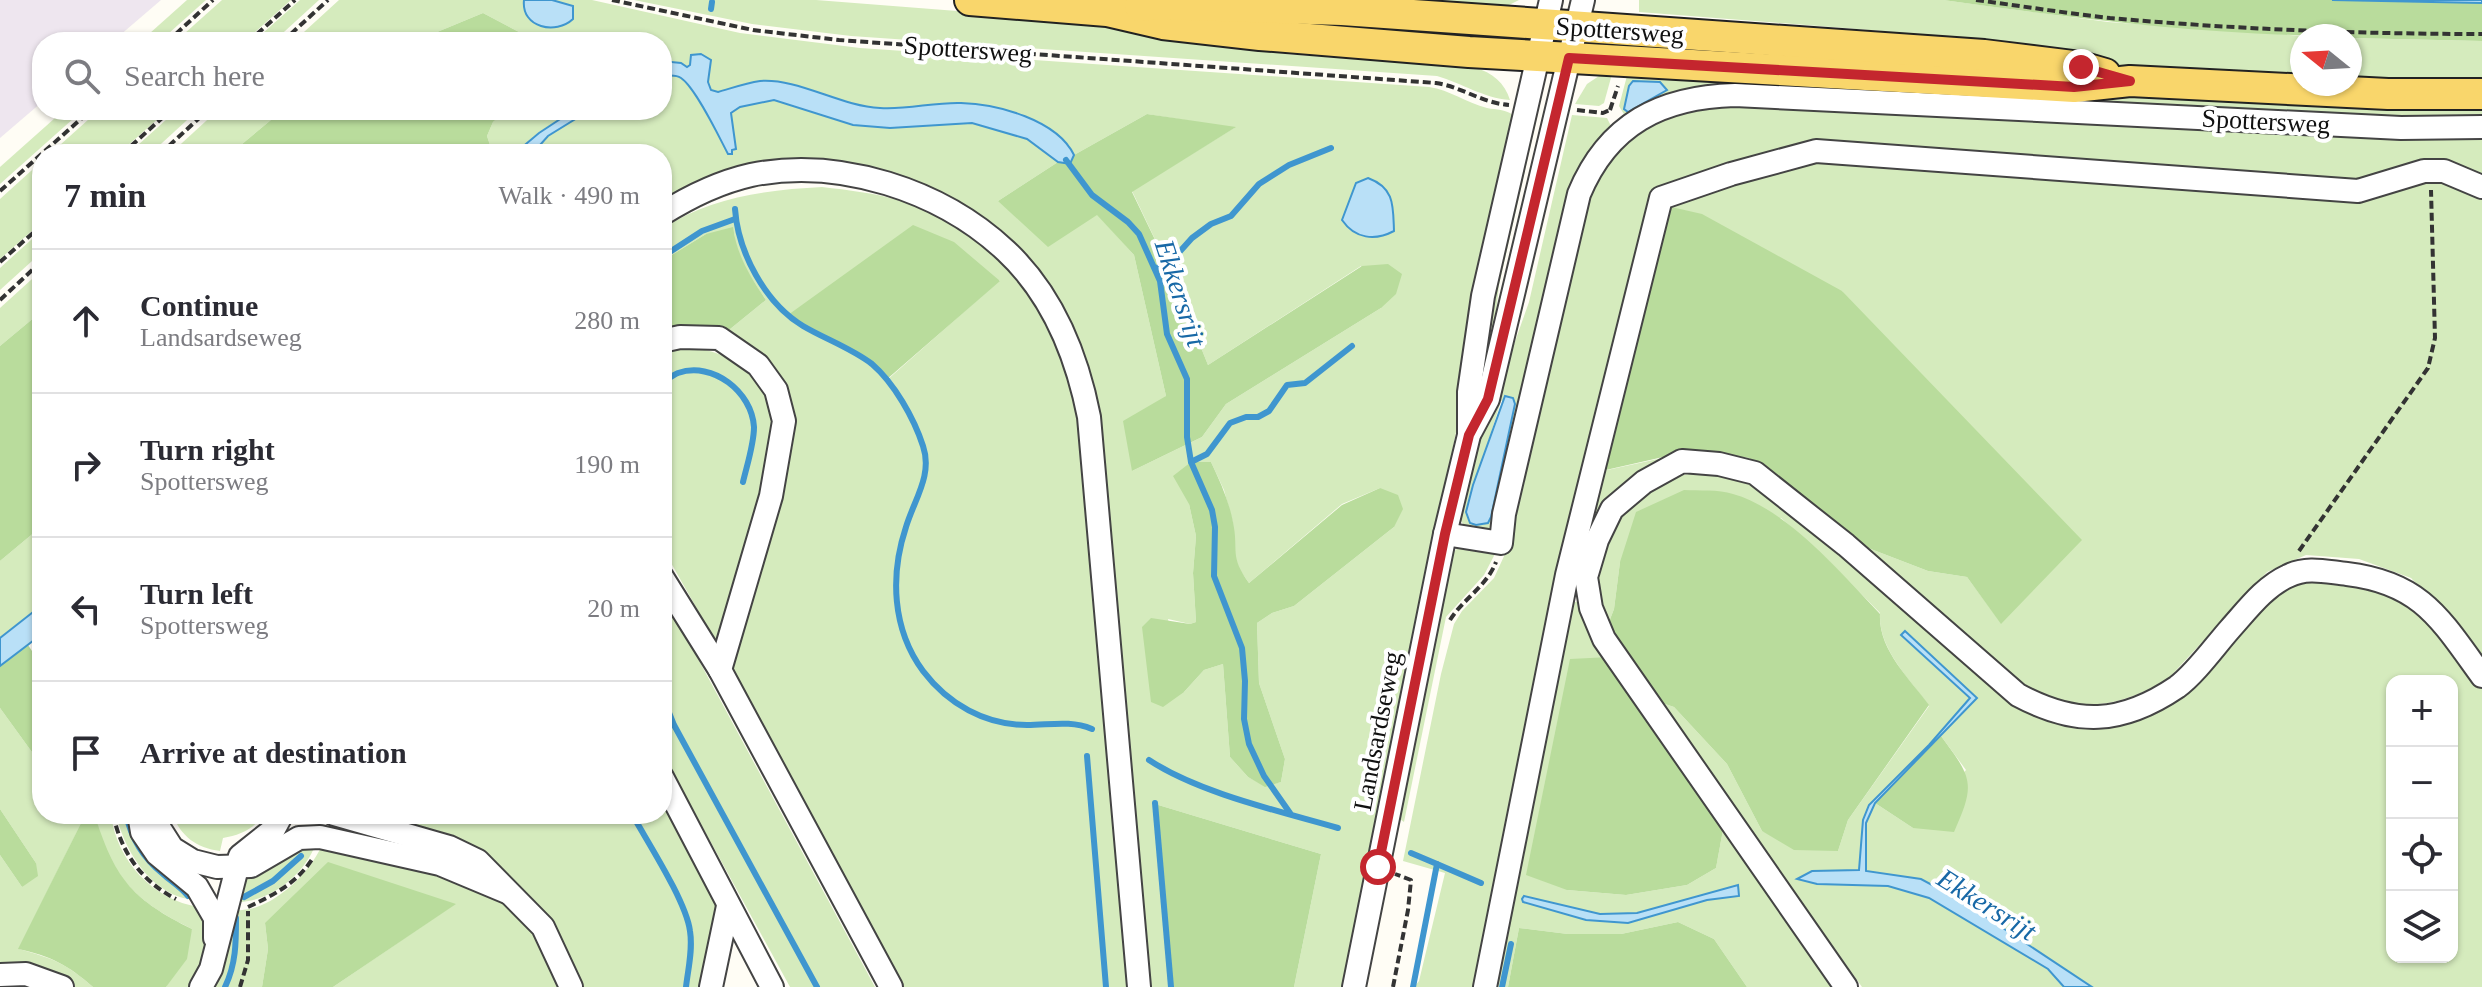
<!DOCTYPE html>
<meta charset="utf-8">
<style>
:root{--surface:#fff;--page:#f7f7f7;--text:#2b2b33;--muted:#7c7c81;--line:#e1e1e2}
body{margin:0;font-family:Georgia,serif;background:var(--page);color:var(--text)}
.controls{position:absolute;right:24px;bottom:24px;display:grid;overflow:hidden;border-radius:16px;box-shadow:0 2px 6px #0004}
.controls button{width:72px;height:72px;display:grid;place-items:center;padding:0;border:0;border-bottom:2px solid var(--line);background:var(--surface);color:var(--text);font:40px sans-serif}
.compass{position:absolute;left:2290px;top:24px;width:72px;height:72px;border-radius:50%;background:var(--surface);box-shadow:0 2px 6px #0004;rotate:288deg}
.stop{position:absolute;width:24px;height:24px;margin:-18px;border:6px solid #c4262e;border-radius:50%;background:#fff}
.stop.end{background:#c4262e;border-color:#fff;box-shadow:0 2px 8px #0008}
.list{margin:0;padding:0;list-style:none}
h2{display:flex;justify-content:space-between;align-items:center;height:104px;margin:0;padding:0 32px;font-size:34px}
h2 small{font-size:26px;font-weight:400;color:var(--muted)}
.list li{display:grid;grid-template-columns:52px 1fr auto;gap:24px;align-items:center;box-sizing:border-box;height:144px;padding:0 32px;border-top:2px solid var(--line)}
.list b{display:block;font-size:30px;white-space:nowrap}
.list p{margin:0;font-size:26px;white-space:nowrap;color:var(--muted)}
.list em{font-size:26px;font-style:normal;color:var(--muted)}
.icon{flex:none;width:44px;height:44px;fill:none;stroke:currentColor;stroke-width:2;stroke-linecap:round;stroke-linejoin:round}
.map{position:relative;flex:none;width:2482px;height:987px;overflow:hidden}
.search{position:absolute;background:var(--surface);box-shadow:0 2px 6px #0004;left:32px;top:32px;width:640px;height:88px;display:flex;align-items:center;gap:20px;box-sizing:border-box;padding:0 28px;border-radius:32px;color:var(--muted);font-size:30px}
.panel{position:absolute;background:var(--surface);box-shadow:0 2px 6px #0004;left:32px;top:144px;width:640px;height:680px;border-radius:32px}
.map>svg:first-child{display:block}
</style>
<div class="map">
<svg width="2482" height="987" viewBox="0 0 2482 987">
<rect width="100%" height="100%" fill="#fffdf5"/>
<path fill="#eee6ef" d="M0 0H161L112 42H42V102L0 138Z"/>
<g fill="#d5ebbd" fill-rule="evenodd">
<path d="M187 0H206L159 42H140Z"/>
<path d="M222 0H291L244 42H175Z"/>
<path d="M300 0H319L273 42H253Z"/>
<path d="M339 0H524V10L539 26 573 6 552 0H592L740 33 860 48 1429 87C1450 90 1467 103 1487 108 1497 110 1505 109 1513 115L1512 130 1476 294 1456 432 1346 987H1294L1321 854 1155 804 1171 987H1139L1083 382 1006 251 889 183 706 179 662 200V154H532L548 136 590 110H662V76C668 76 675 74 681 78 697 89 719 138 729 154L736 149 731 113 740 107 774 100 820 114 890 128 972 123 1027 139 1058 162 998 201 1097 214 1134 255 1166 396 1132 471 1202 437 1226 404 1381 308 1361 266 1208 365 1171 273 1132 191 1234 128 1147 114 1074 155 1069 145 1040 122 1004 110 962 103 882 109 852 105 762 81 718 92 711 90 708 82 711 60 686 67 666 60 662 61V42H538L483 13 413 42H293ZM1211 462 1224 490 1233 523 1235 563 1249 583 1342 504 1380 488 1394 527 1294 606 1272 613 1257 623 1259 683 1285 759 1281 782 1265 786 1248 777 1230 757 1223 664 1204 670 1184 692 1168 619 1190 624 1196 622 1193 573 1196 536 1189 504Z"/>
<path d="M634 0H816L1112 23 1285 54 1475 68C1492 72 1505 83 1510 100 1483 98 1462 83 1437 76L851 36 752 24Z"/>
<path d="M1259 0H1519L1505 7Z"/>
<path d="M1639 0H1943L2108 22 2304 36H2302V79L2117 67 1882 31 1639 12Z"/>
<path d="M2350 38 2482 41V83L2350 81Z"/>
<path d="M1628 72 2482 107V119H2434L1735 87 1625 116 1619 106ZM1637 81 1660 82 1667 90 1630 112V83Z"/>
<path d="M1602 74H1612L1604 103 1599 106 1575 104 1587 84Z"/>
<path d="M1715 103 2482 136V662L2449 618 2411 578 2359 559 2306 555 2267 572 2168 679C2120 707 2080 714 2029 691L1749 458 1863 546 1928 571 1967 577 2001 623 1842 291 1598 472 1676 455 1582 553 1477 987H1414L1419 981 1445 873 1403 861 1441 674 1454 624 1462 611 1494 578 1505 554 1591 186 1621 144 1663 115Z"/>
<path d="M64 110H83L0 184V167Z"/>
<path d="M99 110H168L118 154H50Z"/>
<path d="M177 110H198L150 154H128Z"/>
<path d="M218 110H283L230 154H170Z"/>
<path d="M507 110H574L539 132 514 154H483L491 148 487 136 493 122Z"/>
<path d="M1531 112 1538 113 1499 285 1490 367 1474 399Z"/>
<path d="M1572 115 1607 118 1612 128 1601 141 1492 526 1485 531 1466 528 1459 518 1468 474 1529 302ZM1513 398 1515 404 1491 517 1483 525 1466 512 1501 401Z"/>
<path d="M42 161V222L0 259V199Z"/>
<path d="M822 187C848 190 875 193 901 201 966 222 1025 275 1054 337 1066 361 1071 387 1078 413L1127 987H904L731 666 793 445 792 413 724 334 766 300C753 280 735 258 734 233L706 234 662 261V229C710 197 766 190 822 187ZM1000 280 887 380 871 364 802 326 788 315Z"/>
<path d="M42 230V252L0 290V268Z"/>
<path d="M42 270V311L0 346V308Z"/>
<path d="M695 348C729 353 763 373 772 408 781 440 760 496 751 528 740 567 729 606 718 646L662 547V354L674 350Z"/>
<path d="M1715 472 1764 484 2044 717 2164 706 2250 612 2281 591 2310 578 2345 577 2426 612 2482 684V987H2092L1962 901 1922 879 1866 871V822L1875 803 1913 828 1966 770 1941 736 1977 697 1901 636 1970 698 1929 745 1869 805 1863 820 1859 870 1812 871 1798 879 1888 886 1929 898 2048 969 2064 987H1862L1659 702 1674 707 1727 764 1762 831 1838 851 1848 820 1929 706C1909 678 1878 649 1880 613L1828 560 1781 518 1620 562 1614 609 1609 622C1605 609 1598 594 1597 581 1593 537 1636 485 1678 476 1690 473 1703 473 1715 472ZM2392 681H2452V957H2392Z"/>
<path d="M42 526V605L0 638V561Z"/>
<path d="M1459 547 1496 552 1484 575 1446 617 1404 822 1397 817 1450 555Z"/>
<path d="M662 592 875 987H790L662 753Z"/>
<path d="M1581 600 1610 657 1567 890 1626 895 1687 885 1716 868 1725 819 1844 987H1747L1714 939 1678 922 1621 934H1568L1519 928 1508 987H1489L1570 604ZM1738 886V896L1707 900 1628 923 1586 920 1523 902 1524 896 1600 914 1637 913Z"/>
<path d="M0 708 42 766V814H111C116 860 153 900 199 907L206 933 204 955 211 969 225 963 231 909C265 918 313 872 323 842L444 872 514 898 346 814H662V777L728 906 711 987H333L455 904 265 923 268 949 262 987H166L192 929C156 911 126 893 108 855 102 844 100 830 95 819H83L19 949C54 959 64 962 93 987H0V855L22 887 36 863 0 809Z"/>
<path d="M116 814H132L196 900C153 898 124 851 116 814Z"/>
<path d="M172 814H264C254 829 240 835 223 838L220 851C196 848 181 836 172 814Z"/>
<path d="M316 843C305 875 268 904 234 902 244 867 284 854 316 843Z"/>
</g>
<g fill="#b9dc9c">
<path d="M1943 0H2332L2482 3V41L2350 38V36C2213 36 2078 19 1943 0Z"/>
<path d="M483 13 538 42H413Z"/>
<path d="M283 110H507L493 122 487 136 491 148 483 154H230Z"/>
<path d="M1147 114 1236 127 1132 192 1171 273 1208 365 1362 266 1388 264 1402 274 1396 294 1381 308 1226 404 1202 437 1132 471 1123 421 1166 396 1134 255 1097 215 1048 247 998 201 1058 162 1070 164 1074 155Z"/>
<path d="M1667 206 1702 214 1842 291 2082 540 2001 624 1967 577 1928 571 1863 546 1749 458 1694 450 1597 472Z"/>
<path d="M913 225 954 242 1000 281 886 380 871 364 788 315Z"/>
<path d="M733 227C737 256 750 276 766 300L724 334H662V261L706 234Z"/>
<path d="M42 311V526L0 561V346Z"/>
<path d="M1191 462H1211C1220 481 1229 501 1233 522 1239 552 1229 555 1249 583L1342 505 1380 488 1398 495 1403 509 1394 527 1294 606 1272 613 1257 623 1259 683 1285 759 1281 782 1265 787 1248 777 1230 757 1223 664 1204 670 1184 692 1163 707 1151 702 1142 627 1151 618 1190 624 1196 622 1193 573 1196 536 1189 504 1173 476Z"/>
<path d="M1684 490C1699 491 1718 489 1733 494 1787 509 1842 574 1880 614 1878 649 1909 678 1929 705L1848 820 1838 851 1794 850 1762 831 1727 764 1674 707 1659 702 1633 664 1609 622 1614 609 1620 562 1636 512Z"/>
<path d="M28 645 42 666V766L0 708V666Z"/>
<path d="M1610 657 1725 819 1716 868 1687 885 1626 895 1567 890 1526 875 1570 659Z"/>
<path d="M1941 736C1972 778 1976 783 1954 832L1913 828 1875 803Z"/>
<path d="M1155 804 1321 854 1294 987H1171Z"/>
<path d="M0 809 36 863 38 876 22 887 0 855Z"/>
<path d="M83 819H96C116 881 134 900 192 929L187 959 166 987H93C68 965 51 956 18 949Z"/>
<path d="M328 862 456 904 333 987H262L268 949 265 923Z"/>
<path d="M1678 922 1714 939 1747 987H1508L1519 928 1568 934H1621Z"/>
</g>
<g fill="#b9e0f7" stroke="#3f96cf" stroke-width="2">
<path d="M524 0H552L573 6V19C556 35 521 28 524 0Z"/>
<path d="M2332 0H2482V3Z"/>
<path d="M701 54 711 60 708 82 711 90 718 92C732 88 746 83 760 81 798 78 840 106 880 108 907 110 934 102 961 103 998 104 1057 120 1074 155L1070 164 1058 162 1027 139 972 123 890 128 853 125 774 100 740 107 731 113 736 149 732 150V154H728C720 139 696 88 681 78 675 74 668 76 662 76V61L681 63 687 67 690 65 691 55Z"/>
<path d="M1633 81 1660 82 1667 90 1628 112 1624 109 1629 86Z"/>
<path d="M574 110H590L548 136 532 154H514L539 133Z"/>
<path d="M1368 178C1395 188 1393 206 1394 231 1375 241 1355 239 1342 220L1356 183Z"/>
<path d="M1505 396 1513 398 1515 404 1491 517 1488 523 1476 525 1470 523 1466 512 1473 485Z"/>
<path d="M42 605V634L0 666V638Z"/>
<path d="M1905 631 1977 698 1875 803 1866 823V871L1921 879 1962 901 2092 987H2064L2048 969 1929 898 1888 886 1817 884 1797 879 1812 871 1859 870 1863 820 1869 805 1929 745 1970 698 1901 635Z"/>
<path d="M1738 885 1739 896 1707 900 1628 923 1586 920 1523 902 1522 899 1524 896 1600 914 1637 913Z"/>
</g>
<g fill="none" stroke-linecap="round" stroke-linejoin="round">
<g stroke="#3f96cf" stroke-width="6">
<path d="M711 9 712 2"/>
<path d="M1066 160 1092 195 1128 222 1139 234 1160 281 1167 334 1187 379V437L1191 462 1212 510 1215 527 1214 576 1242 648 1245 681 1244 719 1249 744 1264 776 1290 813"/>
<path d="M735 209C738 252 765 303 803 326 825 339 851 348 872 364 894 383 914 418 923 446 933 475 914 500 906 527 890 575 892 629 923 671 948 704 985 725 1027 725 1050 725 1070 720 1092 729"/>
<path d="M662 257 702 231 735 219"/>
<path d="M1155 269 1174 258 1192 238 1211 224 1231 216 1259 184 1289 165 1331 148"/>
<path d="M662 382C667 380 673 375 678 373 713 361 752 392 754 427 754 444 747 465 743 482"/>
<path d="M1191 462 1207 454 1230 423 1246 417H1258L1269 411 1287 385 1305 383 1352 346"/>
<path d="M662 695 674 725 817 987"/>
<path d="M1087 756 1106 987"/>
<path d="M1149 760C1199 793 1279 811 1338 828"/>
<path d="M1155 803 1171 987"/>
<path d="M126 814C131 838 144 859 163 874 172 882 181 887 188 896"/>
<path d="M632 814C648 843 686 901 690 931 693 950 688 969 686 987"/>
<path d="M1411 853 1437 864 1413 987"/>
<path d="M1437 864 1481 883"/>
<path d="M244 897 273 881 301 856"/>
<path d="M225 987C236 964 236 943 236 918"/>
<path d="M1502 987 1511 944"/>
</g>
<g stroke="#444" stroke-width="26">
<g id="minor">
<path d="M662 214C689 197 720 182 751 175 839 157 941 190 1006 251 1053 295 1077 356 1089 417L1139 987"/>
<path d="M662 341 680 337 719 338 758 365 776 390 784 421 771 496 720 670"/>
<path d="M1471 431 1488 399 1583 0"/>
<path d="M1445 534 1501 543 1504 514 1579 194C1608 124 1661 97 1735 95L2401 128 2482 127"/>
<path d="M662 577 720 670 891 987"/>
<path d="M662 777 772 987"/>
<path d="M139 814 142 832 157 854 197 887 215 918V938"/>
<path d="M156 814 158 826 172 848 193 861 217 867 251 866 299 838 320 837 440 864 507 892"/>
<path d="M334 814 449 847 478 861 543 927 571 987"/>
<path d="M0 975 26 974 62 987"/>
<path d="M201 987 211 969 240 856 274 829 282 814"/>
<path d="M711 987 728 906"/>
<path d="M1354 987 1445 534 1469 435V392L1483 296 1551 0"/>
<path d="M1485 987 1567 575 1661 198 1731 174 1816 151 2358 191 2424 171H2444L2482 187"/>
<path d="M1846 987 1604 639 1591 608 1586 577 1597 540 1612 509 1644 482 1682 461 1719 464 1755 473 1846 545 2018 695C2076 726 2121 725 2177 687 2195 674 2215 646 2230 629 2248 609 2264 587 2288 576 2307 566 2327 572 2347 574 2422 583 2441 620 2482 676"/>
</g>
</g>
<g stroke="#222" stroke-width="34">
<g id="major">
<path d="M970 0 1107 11 1163 24 1260 35 1469 52 2074 87 2130 81 2388 94H2482"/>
<path d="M1140 6 1158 4 1342 10 1984 55 2081 67 2105 74"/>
</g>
</g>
<g stroke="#333" stroke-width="4" stroke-dasharray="8 4" stroke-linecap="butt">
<path d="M612 0 753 30 839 40 1436 83C1462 87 1482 103 1509 105"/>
<path d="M1976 0C2021 6 2065 13 2110 18 2233 29 2358 34 2482 34"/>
<path d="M167 42 213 0"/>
<path d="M248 42 295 0"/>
<path d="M282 42 328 0"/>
<path d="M1577 110 1603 113 1610 110"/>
<path d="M1610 110 1618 86"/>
<path d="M122 154 171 110"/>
<path d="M160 154 208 110"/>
<path d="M0 191 91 110"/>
<path d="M0 262 42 225"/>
<path d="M0 300 42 261"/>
<path d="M2299 551 2428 368 2435 338 2431 190"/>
<path d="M1450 620C1463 599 1487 586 1496 562"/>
<path d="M113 814C121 852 141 881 176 899"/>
<path d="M248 907C274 895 297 883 313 858"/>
<path d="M240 987 248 960V911"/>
<path d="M1393 987 1408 910 1411 880 1395 874"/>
</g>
<use href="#minor" stroke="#fff" stroke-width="22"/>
<use href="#major" stroke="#f9d66b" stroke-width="30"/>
</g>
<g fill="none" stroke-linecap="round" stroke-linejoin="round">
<path stroke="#c4262e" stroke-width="10" d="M1378 867 1445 534 1469 435 1488 399 1569 58 2074 87 2130 81 2081 67"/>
</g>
<g text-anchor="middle" stroke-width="8" stroke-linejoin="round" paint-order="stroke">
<g font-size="26" fill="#111" stroke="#fff">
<text transform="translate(1620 30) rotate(4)" y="9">Spottersweg</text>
<text transform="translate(968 49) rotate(4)" y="9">Spottersweg</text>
<text transform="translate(2266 121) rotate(3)" y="9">Spottersweg</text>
<text transform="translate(1377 731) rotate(-79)" y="9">Landsardseweg</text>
</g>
<g font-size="28" font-style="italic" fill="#1768a6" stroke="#fff">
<text transform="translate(1181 293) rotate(72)" y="10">Ekkersrijt</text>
<text transform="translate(1987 904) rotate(32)" y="10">Ekkersrijt</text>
</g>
</g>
</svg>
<div class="controls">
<button>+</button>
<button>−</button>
<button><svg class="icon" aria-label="locate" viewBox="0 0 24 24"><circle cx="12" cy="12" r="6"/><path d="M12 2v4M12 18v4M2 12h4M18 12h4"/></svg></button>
<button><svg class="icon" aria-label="layers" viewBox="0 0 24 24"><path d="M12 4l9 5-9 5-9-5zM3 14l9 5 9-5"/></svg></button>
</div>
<svg class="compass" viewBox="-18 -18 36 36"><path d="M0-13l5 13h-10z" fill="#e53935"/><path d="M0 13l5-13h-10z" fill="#7c7c81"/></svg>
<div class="stop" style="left:1378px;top:867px"></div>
<div class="stop end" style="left:2081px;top:67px"></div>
<div class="search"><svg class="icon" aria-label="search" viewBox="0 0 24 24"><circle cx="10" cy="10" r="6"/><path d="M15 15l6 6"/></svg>Search here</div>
<section class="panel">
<h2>7 min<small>Walk · 490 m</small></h2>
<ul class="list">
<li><svg class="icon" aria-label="ahead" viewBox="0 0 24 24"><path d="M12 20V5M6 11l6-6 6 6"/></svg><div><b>Continue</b><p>Landsardseweg</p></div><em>280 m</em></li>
<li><svg class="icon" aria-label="right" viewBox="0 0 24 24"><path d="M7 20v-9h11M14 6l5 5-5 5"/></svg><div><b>Turn right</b><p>Spottersweg</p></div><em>190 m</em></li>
<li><svg class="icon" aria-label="left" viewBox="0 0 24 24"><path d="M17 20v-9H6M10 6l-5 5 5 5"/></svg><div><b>Turn left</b><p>Spottersweg</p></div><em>20 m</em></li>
<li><svg class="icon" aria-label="arrive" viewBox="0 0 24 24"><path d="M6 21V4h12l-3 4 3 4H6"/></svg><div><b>Arrive at destination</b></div></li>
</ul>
</section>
</div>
